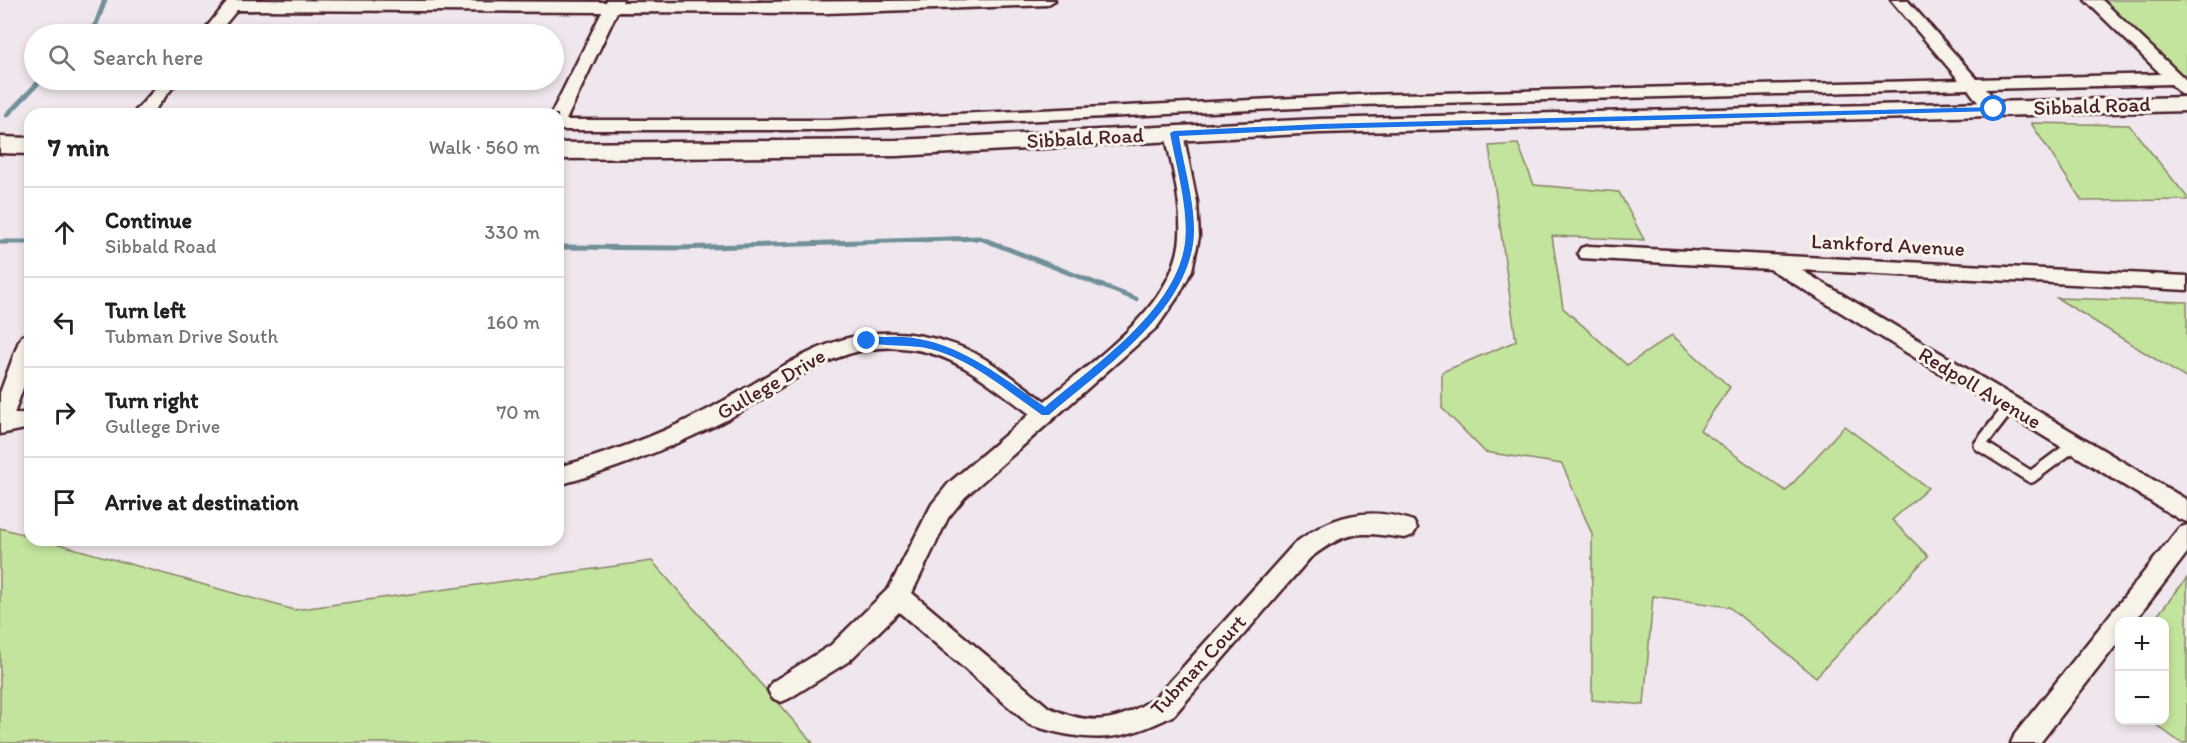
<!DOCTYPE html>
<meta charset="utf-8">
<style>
:root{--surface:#fff;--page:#f2f2f2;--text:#222;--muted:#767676;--line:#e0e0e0}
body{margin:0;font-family:Itim,sans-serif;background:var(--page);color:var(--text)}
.controls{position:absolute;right:18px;bottom:18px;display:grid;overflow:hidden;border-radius:12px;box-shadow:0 3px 9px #0003}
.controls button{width:54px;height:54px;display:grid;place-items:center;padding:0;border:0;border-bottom:2px solid var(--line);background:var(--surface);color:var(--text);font:30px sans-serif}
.stop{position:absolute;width:18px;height:18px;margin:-14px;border:4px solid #1a73e8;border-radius:50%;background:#fff}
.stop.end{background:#1a73e8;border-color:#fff;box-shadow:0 2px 6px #0008}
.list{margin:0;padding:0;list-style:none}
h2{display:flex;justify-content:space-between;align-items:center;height:78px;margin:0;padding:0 24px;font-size:26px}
h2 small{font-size:20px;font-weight:400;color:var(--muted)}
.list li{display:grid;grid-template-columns:39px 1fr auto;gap:18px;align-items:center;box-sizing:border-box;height:90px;padding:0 24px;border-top:2px solid var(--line)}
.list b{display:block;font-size:22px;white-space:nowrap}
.list p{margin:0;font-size:20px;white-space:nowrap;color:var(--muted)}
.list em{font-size:20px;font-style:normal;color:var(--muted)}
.icon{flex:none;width:33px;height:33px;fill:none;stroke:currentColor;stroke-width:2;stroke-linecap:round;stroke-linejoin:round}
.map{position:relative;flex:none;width:2187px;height:743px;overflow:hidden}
.search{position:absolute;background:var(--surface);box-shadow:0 3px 9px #0003;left:24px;top:24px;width:540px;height:66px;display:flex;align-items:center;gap:15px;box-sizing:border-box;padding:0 21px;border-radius:33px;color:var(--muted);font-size:22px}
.panel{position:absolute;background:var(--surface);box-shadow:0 3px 9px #0003;left:24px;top:108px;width:540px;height:438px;border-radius:18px}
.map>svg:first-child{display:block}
</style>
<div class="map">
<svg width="2187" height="743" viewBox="0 0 2187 743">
<rect width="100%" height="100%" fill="#f0e6ed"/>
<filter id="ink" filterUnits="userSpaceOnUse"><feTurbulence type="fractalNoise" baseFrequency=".0167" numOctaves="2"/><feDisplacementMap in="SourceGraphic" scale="12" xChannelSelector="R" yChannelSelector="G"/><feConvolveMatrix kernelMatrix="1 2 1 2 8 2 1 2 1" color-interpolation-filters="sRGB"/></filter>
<g filter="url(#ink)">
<g fill="#c3e49d" stroke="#868264" stroke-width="1.5">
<path d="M2102 0H2187V80Z"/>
<path d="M2031 123 2129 125 2187 197V200L2082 201Z"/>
<path d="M1518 144 1534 185 1619 192 1644 240 1552 236 1563 308 1627 365 1672 335 1730 387 1700 430 1786 491 1844 426 1928 488 1892 520 1928 556 1816 677 1729 607 1653 596 1644 705 1592 700V534L1562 464 1485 452 1442 408V372L1516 341 1489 146Z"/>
<path d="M2057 298 2187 302V379Z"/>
<path d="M0 528 30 536V540H44L294 610 652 561 813 743H0Z"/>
<path d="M2187 578V743H2181L2151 721 2164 720V622L2153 621Z"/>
</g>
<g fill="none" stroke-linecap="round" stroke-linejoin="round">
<g stroke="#71909a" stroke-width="5">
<path d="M86 34 96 24 105 0"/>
<path d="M7 115 41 80"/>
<path d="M0 242H30"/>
<path d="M558 247 679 248 980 238 1136 299"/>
</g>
<g stroke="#4a1f2b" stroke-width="16">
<path id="lane" d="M2011 405 1980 445 2031 477 2074 445"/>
</g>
<g stroke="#4a1f2b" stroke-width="5">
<g id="street">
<path d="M229 0 606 2 607 0H623L622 2C766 3 910 0 1055 0L1047 5 826 13 617 12 566 120H829L1360 95 1959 80 1891 0H1907L1977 79 2161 74 2085 0H2102L2187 81V95L2181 94 2171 84 1986 89 2003 109 2000 113C1985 116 1977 100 1968 89L1360 105 829 130H558V114H551L602 12 237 10 217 34H201Z"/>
<path d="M163 80H179L151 114H133Z"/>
<path d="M1174 128 1180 129 1183 133 1197 202 1199 237 1192 270 1179 295 1157 327 965 497 948 518 912 593 1048 707C1091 727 1117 723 1156 697L1294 544C1331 516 1367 505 1413 521L1417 528 1413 535 1405 538C1359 532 1348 529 1310 558L1174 715C1121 743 1088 743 1030 725L899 612 849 661 790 698 781 702 772 698 768 690 772 682 831 645 889 588 932 504 949 483 1030 414C993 387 958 355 911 349 833 337 777 396 712 427 662 451 611 471 558 485V467C607 454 654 437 699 414 791 368 844 306 956 345 989 357 1016 381 1045 401 1094 359 1175 307 1180 237 1182 202 1172 167 1165 133L1168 129Z"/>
<path d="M1588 246 2187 276V290L1801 270 2187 500V522L2179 519 1770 269 1581 258 1578 253 1581 248Z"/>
<path d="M29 333 30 368 14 414 30 412V428L0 434V393L19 341 22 336Z"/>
<path d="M2187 525V553L2134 622H2120V640L2040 743H2011L2015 734 2179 528Z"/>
</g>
</g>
<g stroke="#4a1f2b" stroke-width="5">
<g id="secondary">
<path d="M2187 97V111L1320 133 897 156 558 159V143L897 140 1320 119Z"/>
<path d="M0 137 30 138V154L0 153Z"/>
</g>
</g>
<use href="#lane" stroke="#f7f3e8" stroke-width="11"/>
<use href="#street" fill="#f7f3e8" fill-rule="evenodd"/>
<use href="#secondary" fill="#f7f3e8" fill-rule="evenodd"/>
</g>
</g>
<path fill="#1a73e8" d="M1994 107 1998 109 1997 111 1320 129 1179 136C1184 168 1198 212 1193 244 1182 316 1101 370 1049 415H1042C1006 390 969 357 926 348 914 345 867 346 862 341 868 335 880 337 888 337 950 334 997 374 1045 407 1094 365 1176 311 1185 243 1189 209 1176 166 1170 133L1174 131 1320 124Z"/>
<g text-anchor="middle" stroke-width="6" stroke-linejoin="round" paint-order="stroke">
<g font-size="21" fill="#4a1f2b" stroke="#f7f3e8">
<text transform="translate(2092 106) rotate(-2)" y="7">Sibbald Road</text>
<text transform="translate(1085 138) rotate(-3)" y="7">Sibbald Road</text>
<text transform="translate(1888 245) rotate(3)" y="7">Lankford Avenue</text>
<text transform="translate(771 384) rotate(-30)" y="7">Gullege Drive</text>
<text transform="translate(1980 388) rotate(31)" y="7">Redpoll Avenue</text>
<text transform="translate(1198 665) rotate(-47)" y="7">Tubman Court</text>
</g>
</g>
</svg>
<div class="controls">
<button>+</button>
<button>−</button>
</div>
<div class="stop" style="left:1994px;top:109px"></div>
<div class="stop end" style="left:867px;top:341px"></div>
<div class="search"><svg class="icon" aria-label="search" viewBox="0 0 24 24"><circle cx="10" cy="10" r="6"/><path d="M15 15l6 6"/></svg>Search here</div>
<section class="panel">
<h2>7 min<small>Walk · 560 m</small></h2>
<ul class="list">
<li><svg class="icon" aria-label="ahead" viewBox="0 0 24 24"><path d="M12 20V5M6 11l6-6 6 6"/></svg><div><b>Continue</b><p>Sibbald Road</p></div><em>330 m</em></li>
<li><svg class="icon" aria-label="left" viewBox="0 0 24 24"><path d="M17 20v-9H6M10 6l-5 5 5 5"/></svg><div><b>Turn left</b><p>Tubman Drive South</p></div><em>160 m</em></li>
<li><svg class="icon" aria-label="right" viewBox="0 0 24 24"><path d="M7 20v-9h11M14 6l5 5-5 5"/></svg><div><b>Turn right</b><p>Gullege Drive</p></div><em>70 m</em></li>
<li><svg class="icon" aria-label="arrive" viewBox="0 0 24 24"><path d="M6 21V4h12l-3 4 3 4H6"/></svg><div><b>Arrive at destination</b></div></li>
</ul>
</section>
</div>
